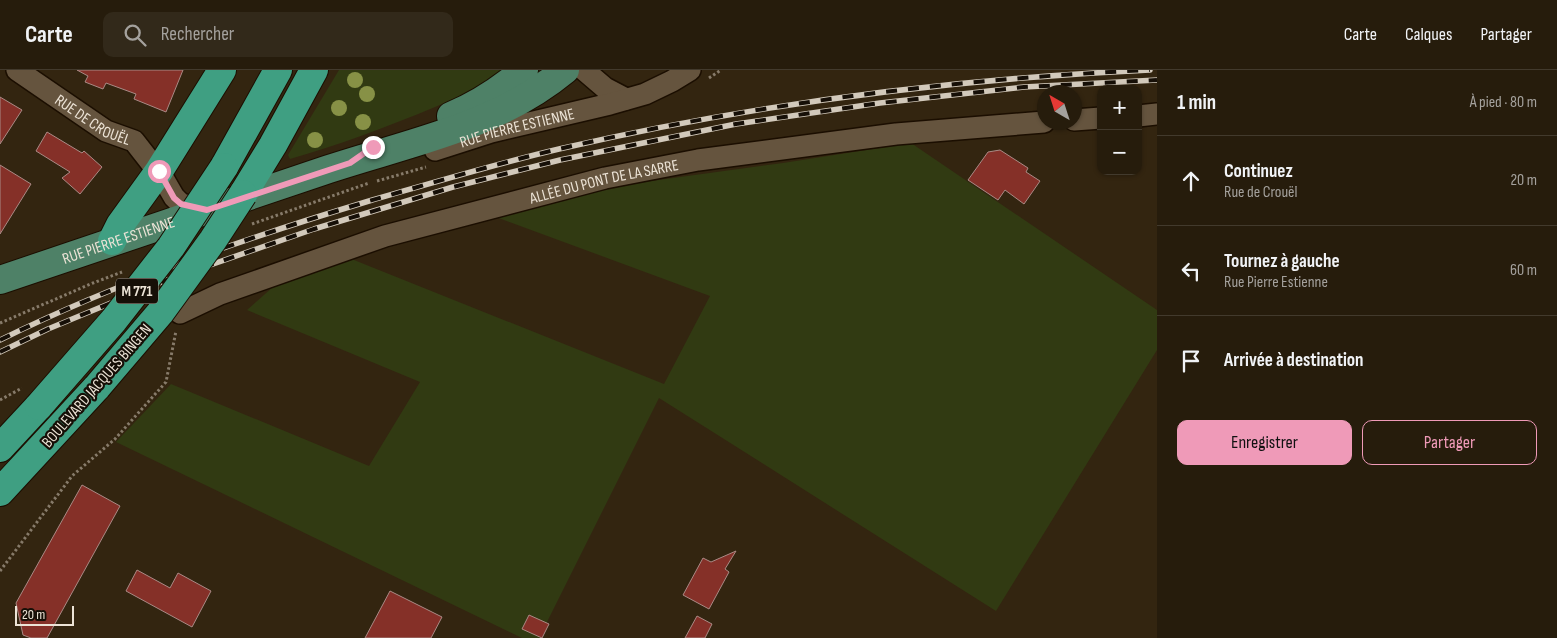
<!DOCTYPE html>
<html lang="fr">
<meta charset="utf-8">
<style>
:root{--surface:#261c0c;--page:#32291a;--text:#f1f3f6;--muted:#a4a19d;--line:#423a2d;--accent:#ef9ab8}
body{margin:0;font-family:"Sofia Sans Condensed",sans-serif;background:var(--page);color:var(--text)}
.controls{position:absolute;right:15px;top:15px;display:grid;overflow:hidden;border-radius:10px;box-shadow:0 1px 4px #0004}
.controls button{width:45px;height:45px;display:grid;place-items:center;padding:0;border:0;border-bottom:1px solid var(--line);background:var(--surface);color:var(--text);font:25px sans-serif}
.compass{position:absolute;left:1037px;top:15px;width:45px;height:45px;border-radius:50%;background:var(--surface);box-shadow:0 1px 4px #0004;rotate:321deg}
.scale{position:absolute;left:15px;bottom:12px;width:59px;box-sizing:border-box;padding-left:5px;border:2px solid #ece3d6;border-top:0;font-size:14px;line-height:18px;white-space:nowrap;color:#ece3d6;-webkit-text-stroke:4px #160f07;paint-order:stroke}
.stop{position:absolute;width:15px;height:15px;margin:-11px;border:4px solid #ef9ab8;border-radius:50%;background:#fff}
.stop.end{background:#ef9ab8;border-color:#fff;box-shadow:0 1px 5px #0008}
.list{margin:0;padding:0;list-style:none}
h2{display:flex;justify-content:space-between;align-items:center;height:65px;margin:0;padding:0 20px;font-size:21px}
h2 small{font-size:16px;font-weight:400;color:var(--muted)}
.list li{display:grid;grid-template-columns:32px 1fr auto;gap:15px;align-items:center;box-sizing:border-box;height:90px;padding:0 20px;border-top:1px solid var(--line)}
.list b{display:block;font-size:19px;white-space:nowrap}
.list p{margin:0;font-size:16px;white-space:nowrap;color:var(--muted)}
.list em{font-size:16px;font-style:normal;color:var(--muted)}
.actions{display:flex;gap:10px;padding:15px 20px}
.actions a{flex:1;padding:11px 0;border:1px solid var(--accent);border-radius:10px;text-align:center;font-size:18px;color:var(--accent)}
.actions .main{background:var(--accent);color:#111}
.icon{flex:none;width:28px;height:28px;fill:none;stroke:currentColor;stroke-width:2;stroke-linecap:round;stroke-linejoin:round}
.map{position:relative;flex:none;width:1157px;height:568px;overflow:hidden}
header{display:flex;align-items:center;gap:30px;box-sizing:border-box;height:70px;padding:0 25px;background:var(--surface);border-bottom:1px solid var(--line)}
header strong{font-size:24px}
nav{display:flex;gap:28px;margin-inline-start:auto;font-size:18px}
.search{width:350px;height:45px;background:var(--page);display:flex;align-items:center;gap:12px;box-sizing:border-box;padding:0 18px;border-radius:10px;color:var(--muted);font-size:19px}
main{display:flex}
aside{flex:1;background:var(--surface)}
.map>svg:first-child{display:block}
</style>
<header>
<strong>Carte</strong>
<div class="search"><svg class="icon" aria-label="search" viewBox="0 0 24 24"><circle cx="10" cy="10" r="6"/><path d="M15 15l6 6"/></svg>Rechercher</div>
<nav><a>Carte</a><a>Calques</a><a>Partager</a></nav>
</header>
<main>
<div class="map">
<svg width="1157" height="568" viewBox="0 0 1157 568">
<rect width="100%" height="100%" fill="#332510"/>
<g fill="#313a12">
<path d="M339 0H502C483 17 458 27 435 37 387 57 339 75 290 89L288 85Z"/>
<path d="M911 73 1157 240V280L996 541 659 328 539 568H522L116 372 171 314 369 396 420 312 247 240 282 209 349 188 664 314 710 226 496 147 593 119 783 93Z"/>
</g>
<g fill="#853028" stroke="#aa8a85">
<path d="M77 0H183L166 42 134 29 136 24 106 13 103 19 85 12 88 6Z"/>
<path d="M0 27 22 40 0 74Z"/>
<path d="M47 62 82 83 84 81 102 97 80 124 62 108 70 102 36 81Z"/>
<path d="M1000 80 1028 98 1026 102 1040 111 1024 134 1005 120 998 130 968 110 988 82Z"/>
<path d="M0 95 31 114 0 164Z"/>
<path d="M82 415 120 436 47 568H31L23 565 16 533Z"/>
<path d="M736 481 725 499 729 502 709 539 683 525 703 488 711 492Z"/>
<path d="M137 500 170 518 178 503 211 521 192 557 126 521Z"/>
<path d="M390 521 442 547 431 568H365Z"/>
<path d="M529 545 549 554 542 568 522 559Z"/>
<path d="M697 546 712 554 705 568H685Z"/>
</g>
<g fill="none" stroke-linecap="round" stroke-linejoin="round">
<g stroke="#1b0e00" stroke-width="24">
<g id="street">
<path id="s1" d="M17 0 106 61 134 71 152 94 159 101 174 127 181 134 207 140"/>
<path d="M584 0 605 18 626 29"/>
<path d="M1138 46 1157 44"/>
<path d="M1074 50 1101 48"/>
<path id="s2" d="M435 80 491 62 610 34 645 24 672 11 690 0"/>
<path id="s3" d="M180 243 220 224 385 166 605 108 698 90 896 64 1044 52"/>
</g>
</g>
<g stroke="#1b0e00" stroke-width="30">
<g id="primary">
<path d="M451 46C477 35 503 18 524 0"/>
<path id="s4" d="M0 210C107 173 215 137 323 101 406 73 495 58 565 0"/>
</g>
</g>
<g stroke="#1b0e00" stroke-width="30">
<g id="highway">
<path d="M224 97 278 0"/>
<path d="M243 124 273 75 314 0"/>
<path d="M112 171 120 155 159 101 222 0"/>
<path d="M0 378 39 336"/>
<path d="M0 422 97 317"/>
</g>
</g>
<g stroke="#877b6a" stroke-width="3" stroke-dasharray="2.5 2.5" stroke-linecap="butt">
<path d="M709 8 721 0"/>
<path d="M377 111 426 97"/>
<path d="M252 154 369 113"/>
<path d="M0 253 93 213 122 202"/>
<path d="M0 330 22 318"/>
<path d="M0 501 72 406 115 369 166 312 176 261"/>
</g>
<use href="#street" stroke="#65543e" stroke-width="21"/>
<use href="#primary" stroke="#4e8167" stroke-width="28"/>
<use href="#highway" stroke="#3f9f82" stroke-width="28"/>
<g stroke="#d2c9bb" stroke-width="5.5">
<g id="rail">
<path d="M0 270C118 212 243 169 369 131 432 113 495 94 559 79 753 34 951 9 1150 0"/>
<path d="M0 282 48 259 164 211 314 159 453 117 560 90 736 54 880 33 1024 17 1157 10"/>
</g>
</g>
<use href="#rail" stroke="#160f07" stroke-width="4" stroke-dasharray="11" stroke-linecap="butt"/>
<g stroke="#1b0e00" stroke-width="30" stroke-linecap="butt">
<g id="highway-bridge">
<path d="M97 317 160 243 213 170 243 124"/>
<path d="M39 336 114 250 171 177 224 97"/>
</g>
</g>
<use href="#highway-bridge" stroke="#3f9f82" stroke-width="28"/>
</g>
<g fill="#879146">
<circle cx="355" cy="10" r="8"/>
<circle cx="367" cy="24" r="8"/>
<circle cx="339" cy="38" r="8"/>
<circle cx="363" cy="52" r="8"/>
<circle cx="315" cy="70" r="8"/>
</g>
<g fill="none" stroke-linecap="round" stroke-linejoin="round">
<path stroke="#ef9ab8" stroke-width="6" d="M159 101 174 128 181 134 207 140 350 93 373 77"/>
</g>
<g text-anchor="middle" stroke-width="4.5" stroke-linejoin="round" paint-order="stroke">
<rect fill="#160f07" stroke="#aca398" stroke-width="1" x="116" y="208.5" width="42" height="25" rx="4"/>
<g font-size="15" font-weight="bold" fill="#ece3d6">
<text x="137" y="226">M 771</text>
</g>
<g font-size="16" fill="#ece3d6" stroke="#160f07">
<text dy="6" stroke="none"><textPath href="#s1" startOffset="91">RUE DE CROUËL</textPath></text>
<text dy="6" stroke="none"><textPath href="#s2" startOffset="85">RUE PIERRE ESTIENNE</textPath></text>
<text dy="6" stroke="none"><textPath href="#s3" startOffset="445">ALLÉE DU PONT DE LA SARRE</textPath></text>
<text dy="6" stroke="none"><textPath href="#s4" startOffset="125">RUE PIERRE ESTIENNE</textPath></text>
<text transform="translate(96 315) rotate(-49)" y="6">BOULEVARD JACQUES BINGEN</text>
</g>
</g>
</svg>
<div class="controls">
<button>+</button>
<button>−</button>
</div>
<svg class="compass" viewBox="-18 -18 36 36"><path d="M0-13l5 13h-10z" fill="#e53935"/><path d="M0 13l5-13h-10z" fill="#a4a19d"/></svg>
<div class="scale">20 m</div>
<div class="stop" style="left:159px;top:101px"></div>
<div class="stop end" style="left:373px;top:77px"></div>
</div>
<aside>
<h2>1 min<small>À pied · 80 m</small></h2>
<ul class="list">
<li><svg class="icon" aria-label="ahead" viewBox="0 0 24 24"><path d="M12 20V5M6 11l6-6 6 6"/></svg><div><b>Continuez</b><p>Rue de Crouël</p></div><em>20 m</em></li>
<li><svg class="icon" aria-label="left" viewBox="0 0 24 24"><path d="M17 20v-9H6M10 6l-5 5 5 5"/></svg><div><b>Tournez à gauche</b><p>Rue Pierre Estienne</p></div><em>60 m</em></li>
<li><svg class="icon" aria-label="arrive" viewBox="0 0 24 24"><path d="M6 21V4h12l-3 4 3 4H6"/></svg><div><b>Arrivée à destination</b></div></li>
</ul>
<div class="actions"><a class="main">Enregistrer</a><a>Partager</a></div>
</aside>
</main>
